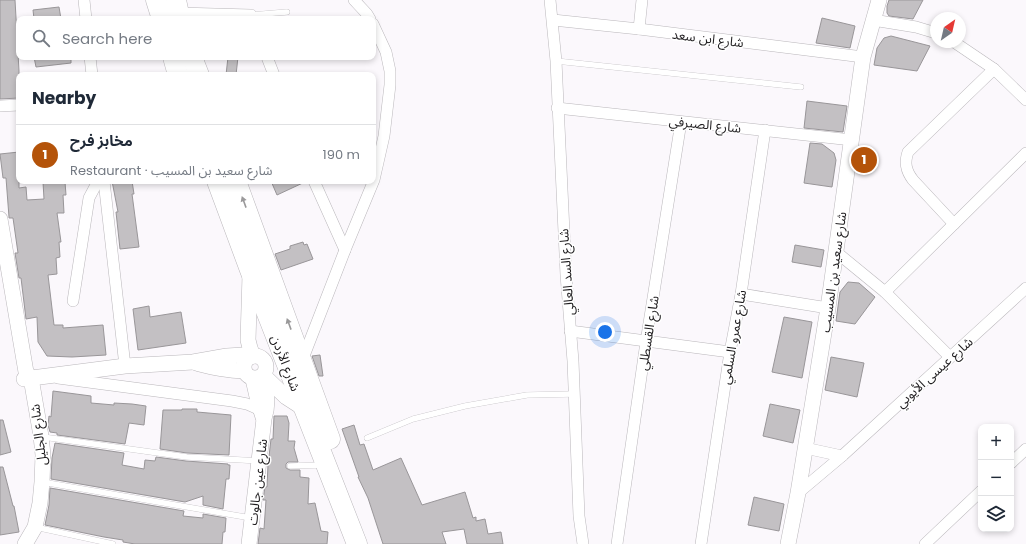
<!DOCTYPE html>
<meta charset="utf-8">
<style>
:root{--surface:#fff;--page:#f2f2f3;--text:#1f2937;--muted:#747a83;--line:#e0e1e3;--accent:#b45309}
body{margin:0;font-family:Poppins,"Noto Sans Arabic",sans-serif;background:var(--page);color:var(--text)}
.controls{position:absolute;right:12px;bottom:12px;display:grid;overflow:hidden;border-radius:8px;box-shadow:0 2px 6px #0003}
.controls button{width:36px;height:36px;display:grid;place-items:center;padding:0;border:0;border-bottom:1px solid var(--line);background:var(--surface);color:var(--text);font:20px sans-serif}
.compass{position:absolute;left:930px;top:12px;width:36px;height:36px;border-radius:50%;background:var(--surface);box-shadow:0 2px 6px #0003;rotate:34deg}
.you{position:absolute;left:605px;top:332px;width:14px;height:14px;margin:-10px;border:3px solid #fff;border-radius:50%;background:#1a73e8;box-shadow:0 0 0 6px #1a73e833}
.badge{display:grid;place-items:center;width:26px;height:26px;border-radius:50%;background:var(--accent);color:#fff;font-size:13px;font-weight:700}
.pin{position:absolute;translate:-50% -50%;border:2px solid #fff;box-shadow:0 1px 4px #0006}
.list{margin:0;padding:0;list-style:none}
h2{display:flex;justify-content:space-between;align-items:center;height:52px;margin:0;padding:0 16px;font-size:17px}
h2 small{font-size:13px;font-weight:400;color:var(--muted)}
.list li{display:grid;grid-template-columns:26px 1fr auto;gap:12px;align-items:center;box-sizing:border-box;height:60px;padding:0 16px;border-top:1px solid var(--line)}
.list b{display:block;font-size:15px;white-space:nowrap}
.list p{margin:0;font-size:13px;white-space:nowrap;color:var(--muted)}
.list em{font-size:13px;font-style:normal;color:var(--muted)}
.icon{flex:none;width:22px;height:22px;fill:none;stroke:currentColor;stroke-width:2;stroke-linecap:round;stroke-linejoin:round}
.map{position:relative;flex:none;width:1026px;height:544px;overflow:hidden}
.search{position:absolute;background:var(--surface);box-shadow:0 2px 6px #0003;left:16px;top:16px;width:360px;height:44px;display:flex;align-items:center;gap:10px;box-sizing:border-box;padding:0 14px;border-radius:8px;color:var(--muted);font-size:15px}
.panel{position:absolute;background:var(--surface);box-shadow:0 2px 6px #0003;left:16px;top:72px;width:360px;height:112px;border-radius:8px}
.map>svg:first-child{display:block}
</style>
<div class="map">
<svg width="1026" height="544" viewBox="0 0 1026 544">
<rect width="100%" height="100%" fill="#fbf8fc"/>
<g fill="#c3c0c3" stroke="#999699">
<path d="M0 0H15L19 71V98L0 99Z"/>
<path d="M889 0H923L913 19 889 16 887 13V6Z"/>
<path d="M59 7 61 19H34L33 10Z"/>
<path d="M822 18 855 26 850 48 816 43Z"/>
<path d="M891 36 930 46 917 71 874 65 877 48 884 38Z"/>
<path d="M34 57H71V63L36 67Z"/>
<path d="M228 57H238L236 75H226Z"/>
<path d="M807 101 847 106 843 132 804 128Z"/>
<path d="M810 143 822 144 834 153 836 160 832 187 804 183Z"/>
<path d="M19 152V188L26 187 27 200 44 199 43 182 58 181V183L65 182 66 195H63L64 213H57L61 242H59L60 257 56 258 57 274 48 275 54 325H63V328L103 325 106 355 72 357 47 356 38 342 37 317 26 319 21 278H19L15 253H18L13 218H9V217L6 178H3L0 154Z"/>
<path d="M112 181H132L134 194H132L139 247 120 249 116 212H118Z"/>
<path d="M271 181H307L277 195Z"/>
<path d="M303 242 304 245 307 244 313 259 281 270 275 254 290 249V246Z"/>
<path d="M795 245 824 250 821 267 792 262Z"/>
<path d="M848 282 859 283 875 297 855 324 836 321 840 292Z"/>
<path d="M149 306 150 317 181 312 186 343 138 350 133 309Z"/>
<path d="M784 317 812 322 802 378 772 372Z"/>
<path d="M320 355 323 376H319L312 356Z"/>
<path d="M831 357 864 363 857 397 825 390Z"/>
<path d="M53 391 91 396V403L114 405V403L132 404 146 406 144 425 129 423 125 444 57 435V433L50 432 48 425 49 416 51 417Z"/>
<path d="M770 404 800 410 793 443 763 436Z"/>
<path d="M182 409H197V412L231 415 229 455 187 453 160 449 163 410H182Z"/>
<path d="M274 416H287L289 423 288 441H295L294 448 298 462H288L286 464V468L290 470H300V477L309 478 308 504 315 503 321 531 328 532 327 544H258L260 528 264 529 266 500H263L265 487H267L268 465 271 439H273Z"/>
<path d="M0 420H3L11 452 0 455Z"/>
<path d="M354 425 360 445 364 444 373 470 401 458 422 505 465 492 473 518 476 517V521L485 519 488 534 501 532 503 544H467L464 529 442 532 446 544H383L368 498 358 477H359L342 429Z"/>
<path d="M55 443 124 453 122 465 144 469 145 460 155 461 156 457 186 461 228 464V465H230L229 479H226L223 509 203 505V496L185 502 51 479 52 458Z"/>
<path d="M0 467H3L13 506H14L19 532 0 535Z"/>
<path d="M50 488 184 511 183 516 203 518V514L226 518 225 532H223L222 544H135L123 542V540L104 537 45 525 49 505Z"/>
<path d="M754 497 784 504 779 531 748 525Z"/>
</g>
<g fill="none" stroke-linecap="round" stroke-linejoin="round">
<g stroke="#bab7bb" stroke-width="6">
<g id="lane">
<path d="M251 15 287 12"/>
<path d="M556 61 801 87"/>
<path d="M43 437 187 457 259 461"/>
<path d="M367 438 413 419 465 406 527 395 574 394"/>
<path d="M290 466 323 465"/>
<path d="M42 482 251 518"/>
<path d="M35 527 113 544"/>
</g>
</g>
<g stroke="#bab7bb" stroke-width="12">
<g id="street">
<path d="M84 0 86 19"/>
<path d="M354 0 367 14 370 19"/>
<path d="M550 0 556 61 566 275 573 361 579 516 583 544"/>
<path d="M179 13 251 15 252 19"/>
<path d="M553 20 639 29 863 57"/>
<path d="M873 20 916 27 936 33"/>
<path d="M639 29 642 0"/>
<path d="M954 42 994 69 1026 100"/>
<path d="M90 57 92 75"/>
<path d="M267 57 274 75"/>
<path d="M0 106 19 105"/>
<path d="M557 108 852 140"/>
<path d="M104 181 125 366"/>
<path d="M314 181 345 250"/>
<path d="M954 224 913 180C906 171 904 163 908 152L994 69"/>
<path d="M835 251 885 292 950 357"/>
<path d="M885 292 1026 153"/>
<path d="M741 294 828 308"/>
<path d="M73 301 89 198 98 181"/>
<path d="M570 331 730 352"/>
<path d="M302 361 345 250 374 180 384 136 390 85V71L386 52 373 24"/>
<path d="M58 378 232 401 247 404 265 412"/>
<path d="M805 448 842 456"/>
<path d="M1011 463 1026 449"/>
<path d="M798 493 842 456 1026 288"/>
<path d="M617 544 646 342 681 122"/>
<path d="M701 544 730 352 741 294 765 130"/>
<path d="M925 544 981 491"/>
</g>
</g>
<g stroke="#bab7bb" stroke-width="16">
<g id="secondary">
<path d="M0 219 26 372 31 378 41 436 43 455 42 482 40 503 35 527 25 544"/>
<path d="M250 275 248 340 250 348 253 356"/>
<circle cx="255" cy="367" r="11"/>
<path d="M196 363C212 367 227 371 244 371"/>
<path d="M263 375 286 397 303 408"/>
<path d="M24 379 125 366 193 362 227 356 243 355 250 357"/>
<path d="M253 379 258 401 263 417"/>
<path d="M249 544 264 419C269 403 267 393 262 376"/>
<path d="M788 544 798 493 828 308 863 57 879 0"/>
</g>
</g>
<g stroke="#bab7bb" stroke-width="21">
<g id="highway">
<path d="M156 0 162 19"/>
<path d="M176 0 180 19"/>
<path d="M173 57 178 75"/>
<path d="M192 57 199 75"/>
<path d="M217 181 250 270 357 544"/>
<path d="M236 181 330 439"/>
</g>
</g>
<use href="#lane" stroke="#fff" stroke-width="5.5"/>
<use href="#street" stroke="#fff" stroke-width="11"/>
<use href="#secondary" stroke="#fff" stroke-width="15"/>
<use href="#highway" stroke="#fff" stroke-width="20"/>
</g>
<defs><path id="oneway-solid" d="M-6-.8H1V-3.2L6.5 0L1 3.2V.8H-6Z"/></defs>
<g fill="#9a999a">
<use href="#oneway-solid" transform="translate(244 202) rotate(-110)"/>
<use href="#oneway-solid" transform="translate(289 324) rotate(-110)"/>
</g>
<g text-anchor="middle" stroke-width="3" stroke-linejoin="round" paint-order="stroke">
<g font-size="13" fill="#1e1c1e" stroke="#fff">
<text transform="translate(708 38) rotate(7)" y="5">شارع ابن سعد</text>
<text transform="translate(705 124) rotate(6)" y="5">شارع الصيرفي</text>
<text transform="translate(566 272) rotate(-94)" y="5">شارع السد العالي</text>
<text transform="translate(833 272) rotate(-82)" y="5">شارع سعيد بن المسيب</text>
<text transform="translate(648 333) rotate(-81)" y="5">شارع القسطلي</text>
<text transform="translate(733 337) rotate(-80)" y="5">شارع عمرو السلمي</text>
<text transform="translate(286 363) rotate(69)" y="5">شارع الأردن</text>
<text transform="translate(934 372) rotate(-42)" y="5">شارع عيسى الأيوبي</text>
<text transform="translate(38 435) rotate(-97)" y="5">شارع الجليل</text>
<text transform="translate(257 482) rotate(-83)" y="5">شارع عين جالوت</text>
</g>
</g>
</svg>
<div class="controls">
<button>+</button>
<button>−</button>
<button><svg class="icon" aria-label="layers" viewBox="0 0 24 24"><path d="M12 4l9 5-9 5-9-5zM3 14l9 5 9-5"/></svg></button>
</div>
<svg class="compass" viewBox="-18 -18 36 36"><path d="M0-13l5 13h-10z" fill="#e53935"/><path d="M0 13l5-13h-10z" fill="#747a83"/></svg>
<div class="you"></div>
<div class="pin badge" style="left:864px;top:160px">1</div>
<div class="search"><svg class="icon" aria-label="search" viewBox="0 0 24 24"><circle cx="10" cy="10" r="6"/><path d="M15 15l6 6"/></svg>Search here</div>
<section class="panel">
<h2>Nearby<small></small></h2>
<ul class="list">
<li><span class="badge">1</span><div><b>مخابز فرح</b><p>Restaurant · شارع سعيد بن المسيب</p></div><em>190 m</em></li>
</ul>
</section>
</div>
